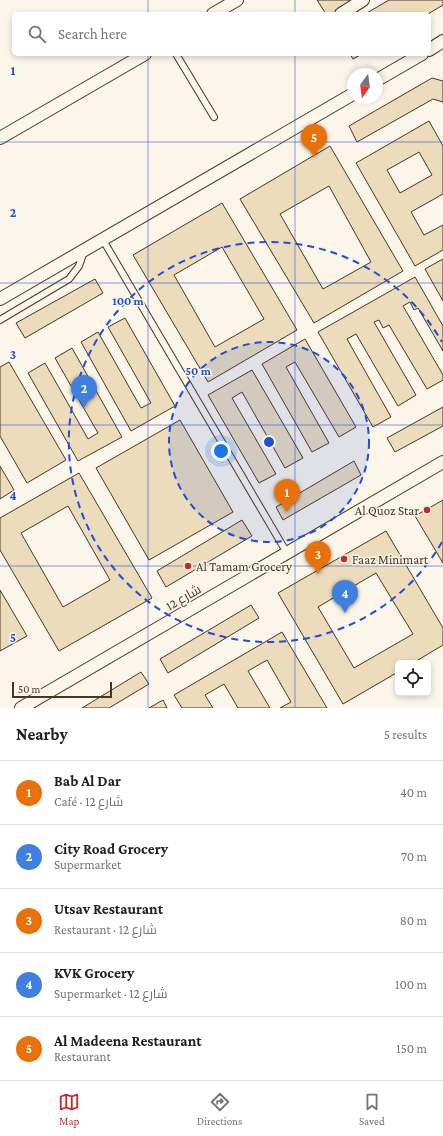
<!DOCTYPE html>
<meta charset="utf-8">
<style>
:root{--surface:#fff;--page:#f6f6f6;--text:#202124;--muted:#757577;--line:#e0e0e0;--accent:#c62828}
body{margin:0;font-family:"Crimson Pro",Cairo,serif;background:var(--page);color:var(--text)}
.controls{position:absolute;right:12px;bottom:12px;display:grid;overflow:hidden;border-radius:6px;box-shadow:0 2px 6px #0003}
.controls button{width:36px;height:36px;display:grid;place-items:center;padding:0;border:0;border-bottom:1px solid var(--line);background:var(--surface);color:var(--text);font:20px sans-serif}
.compass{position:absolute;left:347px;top:68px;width:36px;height:36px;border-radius:50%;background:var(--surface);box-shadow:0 2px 6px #0003;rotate:194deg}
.scale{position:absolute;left:12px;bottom:10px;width:100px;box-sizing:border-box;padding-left:4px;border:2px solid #4a3520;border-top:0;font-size:11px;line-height:14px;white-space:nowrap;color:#4a3520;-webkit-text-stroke:3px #fbf6e9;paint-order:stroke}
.you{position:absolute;left:221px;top:451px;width:14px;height:14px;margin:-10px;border:3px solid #fff;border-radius:50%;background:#1a73e8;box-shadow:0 0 0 6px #1a73e833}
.badge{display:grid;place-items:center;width:26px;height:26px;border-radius:50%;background:var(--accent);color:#fff;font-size:13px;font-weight:700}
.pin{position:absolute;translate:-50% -33px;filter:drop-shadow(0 1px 2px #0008)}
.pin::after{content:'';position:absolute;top:21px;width:14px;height:12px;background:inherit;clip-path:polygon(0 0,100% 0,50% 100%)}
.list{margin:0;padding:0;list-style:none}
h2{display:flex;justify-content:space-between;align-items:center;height:52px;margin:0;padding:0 16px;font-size:17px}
h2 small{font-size:13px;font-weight:400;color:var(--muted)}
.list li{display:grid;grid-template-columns:26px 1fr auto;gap:12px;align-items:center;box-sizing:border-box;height:64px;padding:0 16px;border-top:1px solid var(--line)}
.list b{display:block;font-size:15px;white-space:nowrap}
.list p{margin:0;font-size:13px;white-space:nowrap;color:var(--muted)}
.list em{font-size:13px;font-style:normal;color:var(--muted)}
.icon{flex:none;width:22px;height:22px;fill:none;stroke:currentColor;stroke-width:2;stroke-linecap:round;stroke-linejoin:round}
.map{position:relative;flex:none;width:443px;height:708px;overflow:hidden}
.search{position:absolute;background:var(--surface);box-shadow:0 2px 6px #0003;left:12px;right:12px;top:12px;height:44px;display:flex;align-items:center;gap:10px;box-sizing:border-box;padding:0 14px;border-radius:6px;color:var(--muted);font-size:15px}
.sheet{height:372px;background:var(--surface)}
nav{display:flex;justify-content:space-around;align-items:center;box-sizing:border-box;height:56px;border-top:1px solid var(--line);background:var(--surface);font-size:11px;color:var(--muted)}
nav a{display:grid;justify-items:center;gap:2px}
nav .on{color:var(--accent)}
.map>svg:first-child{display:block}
</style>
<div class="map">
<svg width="443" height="708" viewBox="0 0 443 708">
<rect width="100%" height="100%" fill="#fbf6e9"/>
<g fill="#ecdcbc" stroke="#4a3520" fill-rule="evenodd">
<path d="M317 0H358L334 14H326Z"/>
<path d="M389 0H443V5L428 14H365Z"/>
<path d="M350 54H362L353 59Z"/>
<path d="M432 78 443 81V102L433 99 357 142 349 126Z"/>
<path d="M429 121 443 146V194L411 212 424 235 443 225V250L415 266 356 163ZM419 152 432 175 400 193 387 170Z"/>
<path d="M330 146 403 271 314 323 240 199ZM329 186 371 262 323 289 280 214Z"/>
<path d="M222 203 297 330 208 382 133 255ZM222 247 264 319 215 347 174 275Z"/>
<path d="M443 259V301L425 269Z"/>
<path d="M415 277 443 326V351L418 308 414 310 410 302 403 306 443 375V380L427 389 389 325 383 328 379 320 374 322 416 395 398 406 356 334 347 339 391 417 373 427 318 332Z"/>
<path d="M95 279 103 293 25 338 16 323Z"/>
<path d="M125 318 175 406 131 431 81 342 98 332 141 408 151 403 108 327Z"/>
<path d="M305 339 356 427 339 437 295 362 286 367 329 443 312 452 262 364Z"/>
<path d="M72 348 122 437 78 461 28 373 45 363 88 439 98 433 55 358Z"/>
<path d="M9 362 66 460 27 483 0 436V367Z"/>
<path d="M252 370 303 458 285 468 242 392 232 398 276 474 259 483 208 395Z"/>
<path d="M443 407V426L395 452 387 438Z"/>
<path d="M180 420 233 512 149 560 96 468Z"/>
<path d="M354 461 361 475 283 520 276 507Z"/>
<path d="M0 466 14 490 0 499Z"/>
<path d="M79 473 152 598 59 651 0 550V518ZM68 506 110 580 63 607 21 533Z"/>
<path d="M443 500V563L415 516Z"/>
<path d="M242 520 252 536 166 587 157 571Z"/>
<path d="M386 531 443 628V645L413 663H398V672L343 704 278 593ZM376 573 413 634 354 668 318 607Z"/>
<path d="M0 590 27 636 0 651Z"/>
<path d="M251 605 259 618 168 673 160 659Z"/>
<path d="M282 632 327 708H280L291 702 267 660 248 671 270 708H238L224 684 205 695 213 708H182L174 695Z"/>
<path d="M141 672 149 684 109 708H82Z"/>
<path d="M163 700 167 708H149Z"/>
</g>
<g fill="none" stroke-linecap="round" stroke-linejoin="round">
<g stroke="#4a3520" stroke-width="8">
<g id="service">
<path d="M176 54 214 117"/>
<path d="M103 240 287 553"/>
<path d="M0 320 69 279 79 266 84 251"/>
</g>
</g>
<g stroke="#4a3520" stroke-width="14">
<g id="minor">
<path d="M213 14 237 0"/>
<path d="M341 14 363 0"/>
<path d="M429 50 443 41"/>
<path d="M377 80 422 54"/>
<path d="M0 138 145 54"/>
<path d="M0 299 353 94"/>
<path d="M21 708 443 462"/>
</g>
</g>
<use href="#service" stroke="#fbf6e9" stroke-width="6"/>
<use href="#minor" stroke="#fbf6e9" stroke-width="12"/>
</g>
<path fill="none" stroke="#1d4ed8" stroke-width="1" stroke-opacity="0.55" d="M148 0V14M295 0V14M148 54V708M295 54V708M0 142H443M0 283H443M0 425H443M0 566H443"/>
<circle cx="269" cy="442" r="100" fill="#1d4ed8" fill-opacity=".12"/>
<g fill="none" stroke="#1d4ed8" stroke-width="2" stroke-dasharray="7 5">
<circle cx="269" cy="442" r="100"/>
<path d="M442 542A200 200 0 1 1 442 342"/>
</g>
<g fill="#c62828" stroke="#fbf6e9" stroke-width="1.5">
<circle cx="427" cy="510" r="4"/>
<circle cx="344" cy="559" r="4"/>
<circle cx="188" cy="566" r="4"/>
</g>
<g text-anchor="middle" stroke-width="3" stroke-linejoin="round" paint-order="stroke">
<g font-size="13" fill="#4a3520" stroke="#fbf6e9" text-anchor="start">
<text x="419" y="515" text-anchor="end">Al Quoz Star</text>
<text x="352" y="564">Faaz Minimart</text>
<text x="196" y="571">Al Tamam Grocery</text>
</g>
<g font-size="13" fill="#4a3520" stroke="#fbf6e9">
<text transform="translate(183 597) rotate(-30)" y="5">شارع 12</text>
</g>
</g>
<g font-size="13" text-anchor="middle" font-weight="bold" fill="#1d4ed8" stroke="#fbf6e9" stroke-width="3" stroke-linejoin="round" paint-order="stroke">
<text x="13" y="75">1</text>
<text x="13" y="217">2</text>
<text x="13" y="359">3</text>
<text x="13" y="500">4</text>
<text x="13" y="642">5</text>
</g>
<circle cx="269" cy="442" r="6" fill="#1d4ed8" stroke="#fbf6e9" stroke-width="2"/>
<g font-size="12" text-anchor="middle" font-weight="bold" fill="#1d4ed8" stroke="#fbf6e9" stroke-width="3" stroke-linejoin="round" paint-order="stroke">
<text x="128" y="305">100 m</text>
<text x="198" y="375">50 m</text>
</g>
</svg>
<div class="controls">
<button><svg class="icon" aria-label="locate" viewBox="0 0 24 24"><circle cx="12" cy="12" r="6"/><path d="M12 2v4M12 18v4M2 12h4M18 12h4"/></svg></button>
</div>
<svg class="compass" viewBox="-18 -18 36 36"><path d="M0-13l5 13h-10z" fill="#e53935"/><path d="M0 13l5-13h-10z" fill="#757577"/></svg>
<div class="scale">50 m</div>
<div class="you"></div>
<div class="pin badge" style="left:287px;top:512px;background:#e8710a">1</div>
<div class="pin badge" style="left:84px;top:408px;background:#3f7fe0">2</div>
<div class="pin badge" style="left:318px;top:574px;background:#e8710a">3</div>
<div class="pin badge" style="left:345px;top:613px;background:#3f7fe0">4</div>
<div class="pin badge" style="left:314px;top:157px;background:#e8710a">5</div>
<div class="search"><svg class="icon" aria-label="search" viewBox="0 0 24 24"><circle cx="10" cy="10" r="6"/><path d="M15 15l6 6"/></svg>Search here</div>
</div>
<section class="sheet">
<h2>Nearby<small>5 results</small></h2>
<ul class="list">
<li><span class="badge" style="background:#e8710a">1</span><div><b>Bab Al Dar</b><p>Café · شارع 12</p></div><em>40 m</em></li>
<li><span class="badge" style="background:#3f7fe0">2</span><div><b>City Road Grocery</b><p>Supermarket</p></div><em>70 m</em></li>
<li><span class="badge" style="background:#e8710a">3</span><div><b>Utsav Restaurant</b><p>Restaurant · شارع 12</p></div><em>80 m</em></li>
<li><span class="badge" style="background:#3f7fe0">4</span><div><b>KVK Grocery</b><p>Supermarket · شارع 12</p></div><em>100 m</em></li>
<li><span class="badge" style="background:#e8710a">5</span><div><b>Al Madeena Restaurant</b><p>Restaurant</p></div><em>150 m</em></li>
</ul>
</section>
<nav>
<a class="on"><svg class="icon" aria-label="map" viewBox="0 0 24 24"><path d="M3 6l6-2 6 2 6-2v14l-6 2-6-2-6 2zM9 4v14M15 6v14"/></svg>Map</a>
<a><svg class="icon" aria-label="directions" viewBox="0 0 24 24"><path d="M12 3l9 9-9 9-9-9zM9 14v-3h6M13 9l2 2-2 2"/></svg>Directions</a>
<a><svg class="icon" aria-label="saved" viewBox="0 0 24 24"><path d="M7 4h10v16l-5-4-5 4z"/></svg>Saved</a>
</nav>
